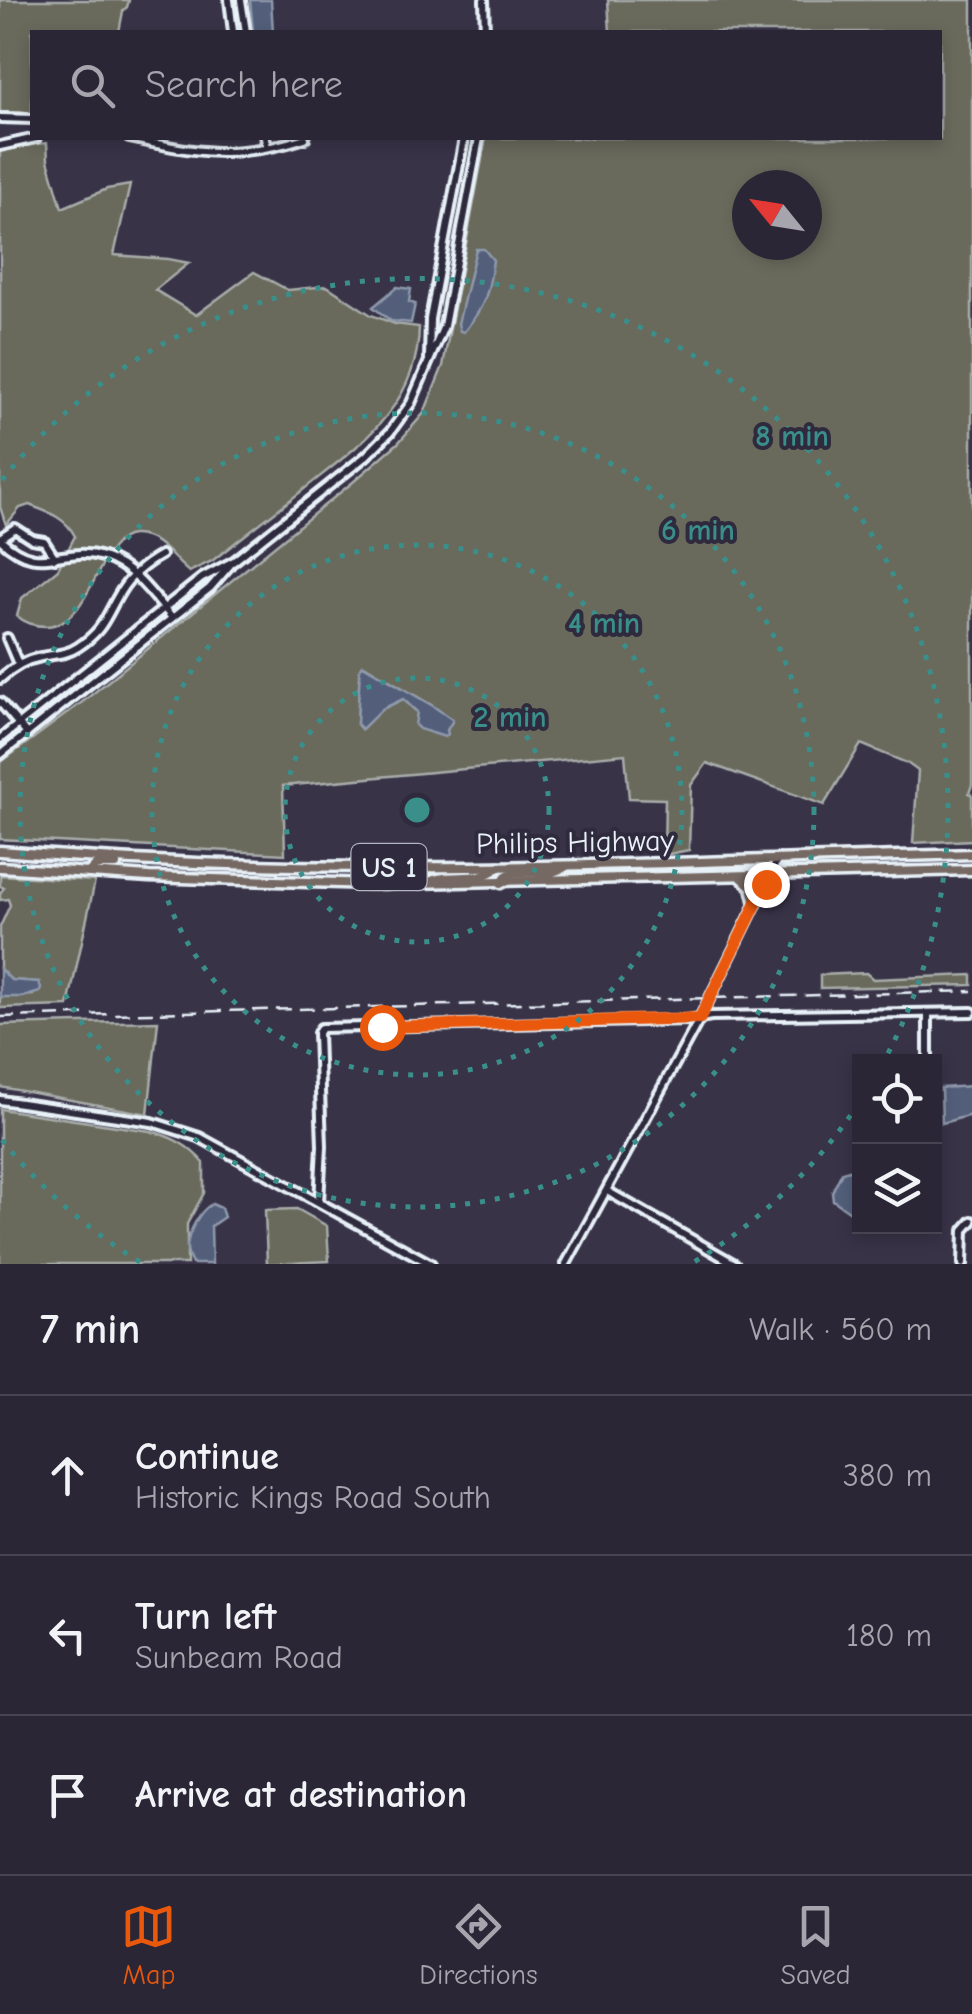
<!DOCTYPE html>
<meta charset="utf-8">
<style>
:root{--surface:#2b2636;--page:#332e3e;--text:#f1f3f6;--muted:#a6a5ad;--line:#474351;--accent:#ea580c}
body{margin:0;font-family:"Comic Neue",sans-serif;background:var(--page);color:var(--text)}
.controls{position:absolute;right:30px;bottom:30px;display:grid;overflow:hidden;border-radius:0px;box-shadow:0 5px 15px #0003}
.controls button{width:90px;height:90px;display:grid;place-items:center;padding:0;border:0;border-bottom:2px solid var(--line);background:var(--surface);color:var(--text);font:50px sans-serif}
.compass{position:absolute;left:732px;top:170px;width:90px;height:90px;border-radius:50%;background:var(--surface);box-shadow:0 5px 15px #0003;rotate:300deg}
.stop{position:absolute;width:30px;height:30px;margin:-22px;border:8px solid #ea580c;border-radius:50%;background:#fff}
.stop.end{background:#ea580c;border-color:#fff;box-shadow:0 2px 10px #0008}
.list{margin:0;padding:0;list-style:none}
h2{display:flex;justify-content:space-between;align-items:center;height:130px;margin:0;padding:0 40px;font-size:42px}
h2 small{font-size:32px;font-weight:400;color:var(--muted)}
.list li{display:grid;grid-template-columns:65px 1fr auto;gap:30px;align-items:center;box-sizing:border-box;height:160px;padding:0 40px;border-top:2px solid var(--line)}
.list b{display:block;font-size:38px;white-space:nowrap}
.list p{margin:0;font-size:32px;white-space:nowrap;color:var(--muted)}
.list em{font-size:32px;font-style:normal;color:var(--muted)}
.icon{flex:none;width:55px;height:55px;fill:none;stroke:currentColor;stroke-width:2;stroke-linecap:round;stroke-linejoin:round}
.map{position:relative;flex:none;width:972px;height:1264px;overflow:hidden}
.search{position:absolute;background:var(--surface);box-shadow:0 5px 15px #0003;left:30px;right:30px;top:30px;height:110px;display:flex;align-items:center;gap:25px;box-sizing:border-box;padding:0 35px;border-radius:0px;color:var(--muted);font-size:38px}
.sheet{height:610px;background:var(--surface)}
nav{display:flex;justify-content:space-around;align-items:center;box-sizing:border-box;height:140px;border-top:2px solid var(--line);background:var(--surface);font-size:28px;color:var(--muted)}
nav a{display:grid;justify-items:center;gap:5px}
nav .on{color:var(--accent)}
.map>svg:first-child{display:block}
</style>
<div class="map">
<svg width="972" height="1264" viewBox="0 0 972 1264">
<rect width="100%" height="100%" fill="#393348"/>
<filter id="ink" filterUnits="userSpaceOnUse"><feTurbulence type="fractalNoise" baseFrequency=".01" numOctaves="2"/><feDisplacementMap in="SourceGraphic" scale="20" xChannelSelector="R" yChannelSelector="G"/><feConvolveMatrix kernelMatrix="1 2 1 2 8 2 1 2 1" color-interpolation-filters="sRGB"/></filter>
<g filter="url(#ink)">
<g fill="#69695b" stroke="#a8adaa" stroke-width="2.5" fill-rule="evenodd">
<path d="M0 0H129L127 7 123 11 119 32H32V113L0 112Z"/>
<path d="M608 0H972V785L969 793 972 795V840L913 843 918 771 907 763 861 744 824 805 707 763 691 785 689 850 664 855 665 799 629 798 625 754 283 786 285 854 0 839V763L85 700 353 482 398 443 424 413 443 366 486 138H940V32H610ZM747 185H807V245H747ZM364 665 433 706 452 721 447 730 416 725 417 712 403 699 382 709 361 729 357 724 360 669Z"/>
<path d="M47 143 48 160 62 208 107 189 130 185 114 255 168 259 189 263 155 290 196 315 254 272 288 290 327 286 371 315 395 324 419 327C418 407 359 445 303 490 272 514 242 537 212 561L189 572C171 558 159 534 132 535 98 537 93 626 45 626 34 626 25 623 17 616L22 598 58 569 75 536C65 517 48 512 29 505L20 508 6 525 0 507V151L24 145Z"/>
<path d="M0 875 95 881 68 1006 0 1008V997L33 995 39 982 11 980 0 969V927L10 905 8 899 0 900V893L4 888 0 886Z"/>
<path d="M866 973 873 979 972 975V985L820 988V975Z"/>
<path d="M158 1021 148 1114 0 1087V1025Z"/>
<path d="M0 1109 150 1131C173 1137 188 1145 204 1163V1193L187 1224V1264H0Z"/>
<path d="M297 1209 327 1226 329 1261 267 1264 265 1210Z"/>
</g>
<g fill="#525e7a" stroke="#8e99ac" stroke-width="2.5">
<path d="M250 0H271L273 32H255L253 30Z"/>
<path d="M476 249H484L493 260C489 294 485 305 464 332L460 331 458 324Z"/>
<path d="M397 287 411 289 409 302 415 304 411 323 391 321 373 307Z"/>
<path d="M363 665 433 706 453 720 447 730 448 734 445 737 419 729 415 725 417 712 403 699 382 709 362 729 357 724 360 669Z"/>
<path d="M0 969 11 980 39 982 41 988 40 992 23 997H0Z"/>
<path d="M972 1086 971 1115 942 1123 941 1088Z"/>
<path d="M859 1167H860L859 1218 833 1200 832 1192 842 1172Z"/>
<path d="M212 1204 221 1208 224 1217 211 1226 212 1264H192C190 1260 187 1252 187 1247 188 1232 200 1210 212 1204Z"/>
</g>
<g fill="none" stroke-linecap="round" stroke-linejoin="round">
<g stroke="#e8f1f8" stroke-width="14">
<g id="minor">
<path d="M229 0 233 32"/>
<path d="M241 0 246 32"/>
<path d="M484 0 485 32"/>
<path d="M0 118 32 119"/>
<path d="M129 138C197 153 236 160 305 138"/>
<path d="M265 138 267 147"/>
<path d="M0 146 36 138"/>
<path d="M429 358 430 319 464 138"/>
<path d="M0 538 15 528 32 539 44 541 55 558"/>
<path d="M0 539C41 578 61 544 103 557 134 567 152 594 172 618"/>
<path d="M7 638 18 664"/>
<path d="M0 679C12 668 24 660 41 657 55 654 66 655 78 647 105 629 105 617 121 591 131 575 145 564 161 555"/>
<path d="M0 702 27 734"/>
<path d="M0 739 202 578 234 561 366 456 390 432 411 403 444 326 479 138"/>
<path d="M0 755 210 588 230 565"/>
<path d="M928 1062V1013"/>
<path d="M0 1100 152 1122 199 1137 431 1264"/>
<path d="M607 1191 735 1264"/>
<path d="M319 1202 322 1146 318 1033 321 1028 689 1020 711 1016 972 1012"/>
<path d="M566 1264 700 1018 778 859"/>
<path d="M963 1264 964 1230 972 1221"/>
</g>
</g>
<g stroke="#e8f1f8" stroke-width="15">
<g id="major">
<path d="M0 851C121 861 243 866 364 867 567 869 770 859 972 854"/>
<path d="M0 867 149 877 372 884 972 870"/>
<path d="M89 872 96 865H116"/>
<path d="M741 877 752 887 756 904"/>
<path d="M429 882C452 872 479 884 498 867"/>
<path d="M501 883 506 876 512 873 553 872 565 867"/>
</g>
</g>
<use href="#minor" stroke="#2f2a3d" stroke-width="6"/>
<use href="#major" stroke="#766964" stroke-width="8"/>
<path stroke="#e8f1f8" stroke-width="2.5" stroke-dasharray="15 8" stroke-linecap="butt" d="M0 1017 972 991"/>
</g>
</g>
<g fill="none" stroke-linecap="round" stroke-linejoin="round" filter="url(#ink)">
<path stroke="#ea580c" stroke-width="12" d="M382 1027 700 1018 766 884"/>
</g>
<g fill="none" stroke="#3a8f8a" stroke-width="5" stroke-dasharray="5 10">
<circle cx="417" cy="810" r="132"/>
<circle cx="417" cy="810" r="265"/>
<circle cx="417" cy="810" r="397"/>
<path d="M859 1103A530 530 0 0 1 694 1262M140 1262A530 530 0 0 1 2 1140M2 480A530 530 0 0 1 885 1059"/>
</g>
<g text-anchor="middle" stroke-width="8" stroke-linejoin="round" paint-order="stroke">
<rect fill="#2f2a3d" stroke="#b0b5c0" stroke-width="2.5" x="351.5" y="844" width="75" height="46" rx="8"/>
<g font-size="28" font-weight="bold" fill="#e8f1f8">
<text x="389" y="877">US 1</text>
</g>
<g font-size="30" fill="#e8f1f8" stroke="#2f2a3d">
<text transform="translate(575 842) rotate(-1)" y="10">Philips Highway</text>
</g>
</g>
<circle cx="417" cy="810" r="15" fill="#3a8f8a" stroke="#2f2a3d" stroke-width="5"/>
<g font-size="30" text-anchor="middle" font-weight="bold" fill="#3a8f8a" stroke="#2f2a3d" stroke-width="8" stroke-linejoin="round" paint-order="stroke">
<text x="792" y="446">8 min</text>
<text x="698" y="540">6 min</text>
<text x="604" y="633">4 min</text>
<text x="510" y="727">2 min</text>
</g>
</svg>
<div class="controls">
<button><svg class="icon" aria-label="locate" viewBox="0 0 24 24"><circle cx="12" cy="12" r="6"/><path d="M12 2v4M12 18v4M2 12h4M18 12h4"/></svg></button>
<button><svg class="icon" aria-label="layers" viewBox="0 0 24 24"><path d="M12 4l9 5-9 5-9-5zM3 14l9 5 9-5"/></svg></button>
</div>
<svg class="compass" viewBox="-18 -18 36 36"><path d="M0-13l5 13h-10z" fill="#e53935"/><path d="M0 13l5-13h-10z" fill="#a6a5ad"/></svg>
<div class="stop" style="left:382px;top:1027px"></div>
<div class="stop end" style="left:766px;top:884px"></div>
<div class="search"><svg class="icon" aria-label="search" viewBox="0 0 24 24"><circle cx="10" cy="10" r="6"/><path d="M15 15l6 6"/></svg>Search here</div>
</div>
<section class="sheet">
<h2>7 min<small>Walk · 560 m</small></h2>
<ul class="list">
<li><svg class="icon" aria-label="ahead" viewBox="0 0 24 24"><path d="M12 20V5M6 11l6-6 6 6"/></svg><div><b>Continue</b><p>Historic Kings Road South</p></div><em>380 m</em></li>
<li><svg class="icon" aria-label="left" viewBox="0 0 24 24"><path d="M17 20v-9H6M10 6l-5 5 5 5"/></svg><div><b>Turn left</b><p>Sunbeam Road</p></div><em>180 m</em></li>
<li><svg class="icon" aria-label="arrive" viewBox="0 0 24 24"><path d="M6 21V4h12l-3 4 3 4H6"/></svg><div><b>Arrive at destination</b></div></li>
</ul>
</section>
<nav>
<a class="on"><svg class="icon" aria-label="map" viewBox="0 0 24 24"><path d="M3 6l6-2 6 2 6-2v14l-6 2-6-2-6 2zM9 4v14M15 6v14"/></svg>Map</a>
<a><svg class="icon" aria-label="directions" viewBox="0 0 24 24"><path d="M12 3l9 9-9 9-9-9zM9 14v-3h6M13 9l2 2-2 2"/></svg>Directions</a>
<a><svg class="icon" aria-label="saved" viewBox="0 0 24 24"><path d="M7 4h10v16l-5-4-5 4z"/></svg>Saved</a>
</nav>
